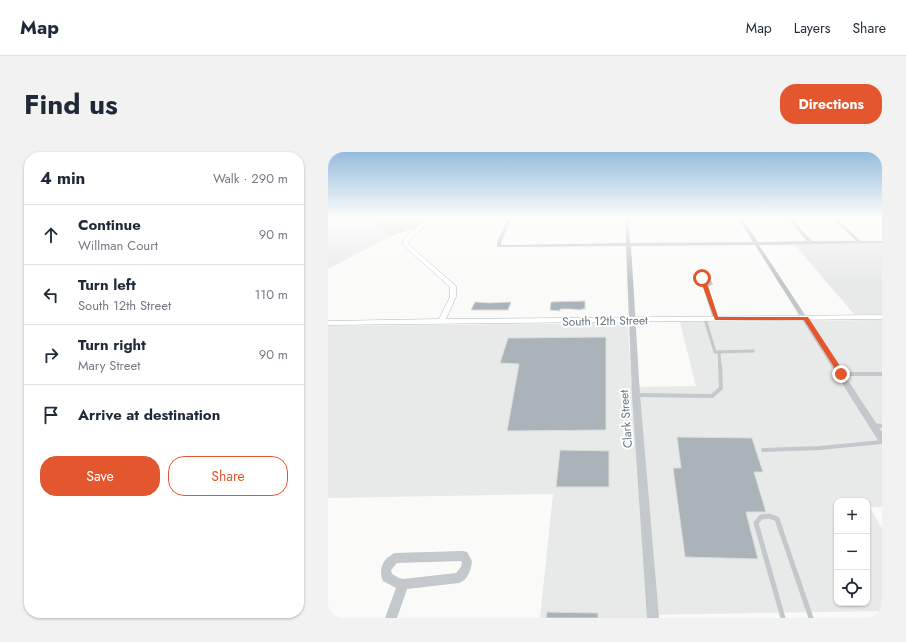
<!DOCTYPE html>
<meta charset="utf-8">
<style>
:root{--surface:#fff;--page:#f2f2f3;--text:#1f2937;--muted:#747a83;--line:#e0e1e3;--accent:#e4572e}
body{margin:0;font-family:Jost,sans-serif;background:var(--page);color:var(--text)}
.controls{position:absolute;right:12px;bottom:12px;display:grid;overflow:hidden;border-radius:8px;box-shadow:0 1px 3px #0004}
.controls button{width:36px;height:36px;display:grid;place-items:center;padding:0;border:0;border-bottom:1px solid var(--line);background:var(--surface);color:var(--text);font:20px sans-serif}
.stop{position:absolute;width:12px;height:12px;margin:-9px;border:3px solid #e4572e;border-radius:50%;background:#fff}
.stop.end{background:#e4572e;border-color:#fff;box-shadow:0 1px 4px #0008}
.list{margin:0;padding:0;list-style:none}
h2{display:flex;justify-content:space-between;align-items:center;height:52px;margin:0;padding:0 16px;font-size:17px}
h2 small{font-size:13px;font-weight:400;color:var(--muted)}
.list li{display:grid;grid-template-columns:26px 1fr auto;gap:12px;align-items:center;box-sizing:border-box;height:60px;padding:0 16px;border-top:1px solid var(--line)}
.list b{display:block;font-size:15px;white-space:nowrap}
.list p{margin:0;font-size:13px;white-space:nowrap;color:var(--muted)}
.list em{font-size:13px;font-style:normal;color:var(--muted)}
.actions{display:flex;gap:8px;padding:12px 16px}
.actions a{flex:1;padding:9px 0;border:1px solid var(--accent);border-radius:16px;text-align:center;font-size:14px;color:var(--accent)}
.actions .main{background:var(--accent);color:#fff}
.icon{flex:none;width:22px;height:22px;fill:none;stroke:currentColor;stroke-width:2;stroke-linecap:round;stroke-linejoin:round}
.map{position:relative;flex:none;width:554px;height:466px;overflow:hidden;border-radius:16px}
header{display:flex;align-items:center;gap:24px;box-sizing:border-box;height:56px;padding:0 20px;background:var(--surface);border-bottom:1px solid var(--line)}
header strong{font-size:19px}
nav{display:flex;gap:22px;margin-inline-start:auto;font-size:14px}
.intro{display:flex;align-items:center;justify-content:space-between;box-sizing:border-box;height:96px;padding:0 24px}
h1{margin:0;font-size:28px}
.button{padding:10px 18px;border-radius:16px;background:var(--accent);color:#fff;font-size:14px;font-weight:700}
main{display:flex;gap:24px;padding:0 24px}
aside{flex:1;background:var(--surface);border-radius:16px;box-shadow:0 1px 3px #0004}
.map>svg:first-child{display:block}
</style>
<header>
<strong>Map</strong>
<nav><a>Map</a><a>Layers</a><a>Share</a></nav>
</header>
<div class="intro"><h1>Find us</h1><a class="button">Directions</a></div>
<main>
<aside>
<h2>4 min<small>Walk · 290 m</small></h2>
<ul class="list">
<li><svg class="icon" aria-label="ahead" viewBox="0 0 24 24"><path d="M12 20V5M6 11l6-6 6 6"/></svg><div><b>Continue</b><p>Willman Court</p></div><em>90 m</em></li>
<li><svg class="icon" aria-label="left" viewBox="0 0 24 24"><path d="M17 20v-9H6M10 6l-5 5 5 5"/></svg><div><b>Turn left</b><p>South 12th Street</p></div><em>110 m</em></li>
<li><svg class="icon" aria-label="right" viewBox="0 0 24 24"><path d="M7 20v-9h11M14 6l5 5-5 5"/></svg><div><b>Turn right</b><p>Mary Street</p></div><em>90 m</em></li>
<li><svg class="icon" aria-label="arrive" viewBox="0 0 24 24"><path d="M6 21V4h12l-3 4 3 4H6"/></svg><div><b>Arrive at destination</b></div></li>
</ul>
<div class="actions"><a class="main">Save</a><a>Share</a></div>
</aside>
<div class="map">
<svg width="554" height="466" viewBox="0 0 554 466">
<rect width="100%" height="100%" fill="#fafaf8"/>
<g fill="#e8e9e9" fill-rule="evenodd">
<path d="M0 66H56L51 70 63 84 0 117Z"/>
<path d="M554 91V162H526L466 92Z"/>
<path d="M554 168V355H542L554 377V459L319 463V466H212L225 342 0 346V174L297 171 300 176 304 235 368 234 352 170ZM509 349H539V451H509Z"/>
</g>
<path fill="#dadfd7" d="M56 66H100L89 75 63 84 50 70Z"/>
<g fill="#aab3b9" stroke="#dcdcda">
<path d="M257 149V157H253V158L243 157H232V159L222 158 223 150Z"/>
<path d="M147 150 162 151 183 150 180 158H143Z"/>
<path d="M278 185V278L179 279 191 212 172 211 180 186Z"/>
<path d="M349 285 424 286 435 320H426L438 360H418L430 407 357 405 345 316H353Z"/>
<path d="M232 298 281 299V335H228Z"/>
<path d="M219 460 270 461V466H218Z"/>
</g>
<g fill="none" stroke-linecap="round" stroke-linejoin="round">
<g stroke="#b3babf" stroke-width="1">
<path id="secondary" d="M100 66H106L82 87 80 92 128 134V145L118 167 554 163V167L0 173V169L111 167 122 145V135L74 92 77 85Z"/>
</g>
<g stroke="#c3c8cc" stroke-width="3">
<path d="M377 167 387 200 425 199"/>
<path d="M391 200 392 214"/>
</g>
<g stroke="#c3c8cc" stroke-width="4">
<path d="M513 222H554"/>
<path d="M308 243 384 244 393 236 392 213"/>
<path d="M545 273 554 274"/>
<path d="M435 298 492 296 554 290"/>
</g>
<path stroke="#c3c8cc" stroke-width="5" d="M455 466 428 371 433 365 441 364 449 367 483 466"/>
<g fill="#c3c8cc" fill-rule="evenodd">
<path d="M180 66H184L173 90V93L298 91 297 66H301L302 91 425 90 410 66H414L430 90 479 89 459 66H463L484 89H528L504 66H508L533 89H554V91L431 93 554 280V291L551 290 427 93 303 94 312 243 331 466H319L304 243 298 94 169 95V90Z"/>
<path d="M549 66H553L554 69Z"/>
<path d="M374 124 382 127 385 132 380 135 391 167 390 168 388 169 385 167 375 135 368 132V127ZM374 128 378 129 379 131 377 132 373 131V129Z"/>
<path d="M135 399 139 400 144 409C143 418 140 428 131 431L79 437 69 466H57L68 436 55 429C50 417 55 406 67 401ZM133 409 134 410 133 415 128 421 75 427 71 426 64 422 63 418 69 411Z"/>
</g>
<use href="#secondary" fill="#fff" fill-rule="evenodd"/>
</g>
<linearGradient id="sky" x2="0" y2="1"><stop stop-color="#96bcdc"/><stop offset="0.5" stop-color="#fdfdfc"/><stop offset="1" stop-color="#fdfdfc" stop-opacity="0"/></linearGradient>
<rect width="554" height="131" fill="url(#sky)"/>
<path fill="#e4572e" d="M374 125 377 126 373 130 380 134 390 165H480L516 220V223H511L476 168H387L375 135 368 131 369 126Z"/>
<g text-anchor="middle" stroke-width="4" stroke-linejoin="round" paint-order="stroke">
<g font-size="12" fill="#657683" stroke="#fff">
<text transform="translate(277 169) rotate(-1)" y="4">South 12th Street</text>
<text transform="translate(298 267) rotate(-94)" y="4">Clark Street</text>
</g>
</g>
</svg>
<div class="controls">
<button>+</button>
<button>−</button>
<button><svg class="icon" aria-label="locate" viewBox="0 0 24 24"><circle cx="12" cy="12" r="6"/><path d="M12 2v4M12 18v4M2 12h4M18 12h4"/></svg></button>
</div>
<div class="stop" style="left:374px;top:126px"></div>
<div class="stop end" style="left:513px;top:222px"></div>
</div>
</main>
